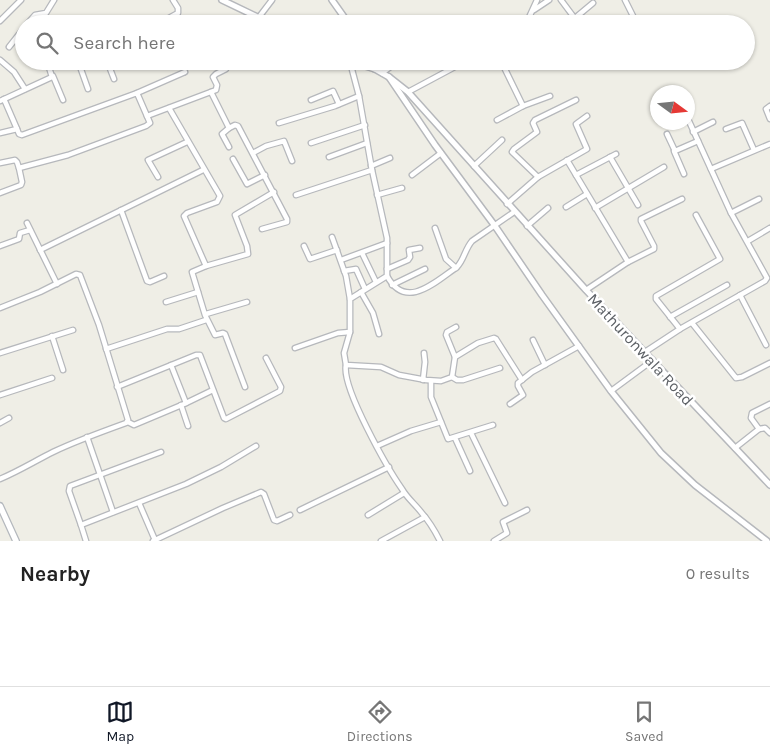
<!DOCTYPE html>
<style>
:root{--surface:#fff;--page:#f6f6f6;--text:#222;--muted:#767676;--line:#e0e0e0;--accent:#111827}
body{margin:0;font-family:Karla,sans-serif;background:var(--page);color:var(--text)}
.compass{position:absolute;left:650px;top:85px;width:45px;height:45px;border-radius:50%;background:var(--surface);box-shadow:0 1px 4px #0004;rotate:105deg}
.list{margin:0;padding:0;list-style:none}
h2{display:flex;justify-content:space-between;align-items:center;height:65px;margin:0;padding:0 20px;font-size:21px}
h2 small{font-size:16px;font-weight:400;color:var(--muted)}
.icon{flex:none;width:28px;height:28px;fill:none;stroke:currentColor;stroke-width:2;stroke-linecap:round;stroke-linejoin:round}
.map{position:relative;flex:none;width:770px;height:541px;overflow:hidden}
.search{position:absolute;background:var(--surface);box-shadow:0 1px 4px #0004;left:15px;right:15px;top:15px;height:55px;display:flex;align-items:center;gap:12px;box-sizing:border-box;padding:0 18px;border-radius:28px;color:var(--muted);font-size:19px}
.sheet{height:145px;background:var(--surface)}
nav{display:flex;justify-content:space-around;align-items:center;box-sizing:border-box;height:70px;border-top:1px solid var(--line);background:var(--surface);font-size:14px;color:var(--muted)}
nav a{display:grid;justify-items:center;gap:2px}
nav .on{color:var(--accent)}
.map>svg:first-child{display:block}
</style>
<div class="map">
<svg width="770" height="541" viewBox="0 0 770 541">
<rect width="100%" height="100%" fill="#efeee6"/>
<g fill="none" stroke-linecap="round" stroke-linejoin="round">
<g stroke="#b6b8bc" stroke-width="7">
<g id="minor">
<path d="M561 0 579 24"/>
<path d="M625 0 637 24"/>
<path d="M534 10 549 0"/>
<path d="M259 17 272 0"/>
<path d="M575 18 593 3"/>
<path d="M0 21 21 0"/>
<path d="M27 24 35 15 46 13 54 0"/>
<path d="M158 24 178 13V8L173 0"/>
<path d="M526 24 537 0"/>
<path d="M9 47 24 28"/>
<path d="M0 60 14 72 25 89"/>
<path d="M78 61 88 89"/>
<path d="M107 61 114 79"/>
<path d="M501 61 523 106"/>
<path d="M350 62 359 96 372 170 387 238V276L350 299V332L344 353 346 365 381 367 399 375 426 380 441 381 452 377 455 357 478 343 494 338 496 339 522 380"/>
<path d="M382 73 399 61"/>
<path d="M53 76 63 100"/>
<path d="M211 92 229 128 235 125 238 126 287 219V222L262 229"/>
<path d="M408 92 466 61"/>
<path d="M137 93 185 72"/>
<path d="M4 99 17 129"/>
<path d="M311 100 333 91 339 104"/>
<path d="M576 100 535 120 533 123 537 132 514 149 512 152 538 177 587 149 576 124 587 116"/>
<path d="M0 101 52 77 47 61"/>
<path d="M770 106 766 109 770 119"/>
<path d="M169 108 220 196 217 202 187 213 184 216 206 266 248 254 247 246 235 215 274 192"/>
<path d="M497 120 523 106 550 96"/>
<path d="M279 123 335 106 359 96"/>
<path d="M229 128 222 134 229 147"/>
<path d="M726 129 742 123 754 150"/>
<path d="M693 132 713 122"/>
<path d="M0 133 17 129 19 134 22 135 137 93 147 116"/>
<path d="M667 134 675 151 698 141"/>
<path d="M311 143 365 125"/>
<path d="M674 151 684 174"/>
<path d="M253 153 266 146 284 141 292 161"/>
<path d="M329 157 367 143"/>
<path d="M610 157 638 205"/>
<path d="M233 159 247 184 265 175"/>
<path d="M567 160 628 262 586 290"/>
<path d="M0 163 15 160 17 162 19 168"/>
<path d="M371 166 390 158"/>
<path d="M474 166 502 140"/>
<path d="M711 169 770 144"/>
<path d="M412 175 441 153"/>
<path d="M576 175 616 154"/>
<path d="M158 177 148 160 187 142"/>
<path d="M0 193 21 185 22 182 19 168 68 155 146 126 150 123 147 116 216 90 217 85 213 77 216 74 226 69 228 65 227 61"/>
<path d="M296 195 372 170"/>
<path d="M377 195 402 188"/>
<path d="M507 204 538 177"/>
<path d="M566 207 587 194"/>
<path d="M595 208 664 167"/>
<path d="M121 210 147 281 150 282 164 276"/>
<path d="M731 213 759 199"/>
<path d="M27 223 57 284"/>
<path d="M527 226 548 208"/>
<path d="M435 228 446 259 456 268"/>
<path d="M332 237 346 276 350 299"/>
<path d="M748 241 770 228"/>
<path d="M0 246 19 239 20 233 30 230"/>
<path d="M304 246 310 259 337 250"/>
<path d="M40 250 203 170"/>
<path d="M362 253 376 282"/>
<path d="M341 260 387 243"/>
<path d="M628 262 654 249V246L641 221V219L682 199"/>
<path d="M387 269 408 260 410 257 409 250 420 248"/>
<path d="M344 271 356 269 365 289"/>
<path d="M387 276C406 311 435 282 457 267 464 260 465 249 472 241L514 212"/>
<path d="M392 285 425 269"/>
<path d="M361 292 373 313 379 334"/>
<path d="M740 295 766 345"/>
<path d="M166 302 198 292"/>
<path d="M0 308 40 292 76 274 80 275 99 325 128 420 126 423C101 432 76 441 53 452 35 461 19 471 0 479"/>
<path d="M205 315 192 272 206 266"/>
<path d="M670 317 727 285"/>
<path d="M207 319 215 335 223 333 225 334 245 387"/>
<path d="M692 323 736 378 742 377 770 363"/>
<path d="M680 329 656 299V296L720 259 696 215"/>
<path d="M52 336 63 370"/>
<path d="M533 340 545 365"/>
<path d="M295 348 338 333 350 332"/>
<path d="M106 349 167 329H179L206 320V314L247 302"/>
<path d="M645 352 680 329 765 281 767 278 731 213 688 119"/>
<path d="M0 353 73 330"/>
<path d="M455 357 446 335 447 332 456 327"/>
<path d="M171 365 186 403"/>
<path d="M346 365C341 387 388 469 402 489 407 498 415 504 421 512 429 521 435 531 440 541"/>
<path d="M452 377 457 380H463L500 368"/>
<path d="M423 380 425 362 424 353"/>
<path d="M431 381V397L448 439 493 425"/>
<path d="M117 387 196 355H200L224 418 226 419 280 391 281 387 266 358"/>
<path d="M611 391 653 360"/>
<path d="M0 395 52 378"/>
<path d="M510 404 523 395 518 386V383L532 372 579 346"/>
<path d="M181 405 188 426"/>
<path d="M128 422 134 425 184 404 213 390"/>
<path d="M0 423 9 418"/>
<path d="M759 429 765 428 770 433"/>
<path d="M471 433 505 503"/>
<path d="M87 437 113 512"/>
<path d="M455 438 470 471"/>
<path d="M377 446 411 431 441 422"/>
<path d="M735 448 759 429 751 418 752 413 770 404"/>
<path d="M139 503 155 540"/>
<path d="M300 510 389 467"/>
<path d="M368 515 404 493"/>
<path d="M81 525 69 491 70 486 161 452"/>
<path d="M86 541 81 525 186 484 221 467 256 446"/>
<path d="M153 541 223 508 261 492 264 494 274 520 277 521 290 515"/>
<path d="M381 541 425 517"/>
<path d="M494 541 507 533 503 522 527 510"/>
</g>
</g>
<g stroke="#b6b8bc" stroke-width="8">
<g id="tertiary">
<path d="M222 0 272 24"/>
<path d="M332 0 349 24"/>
<path d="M349 61 375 69 389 77 408 92 586 290 770 485"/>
<path d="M374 61 375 69"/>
<path d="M389 77 435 145 495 226 542 295 611 391 661 453 695 485 767 541"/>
</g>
</g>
<g stroke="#b4b8bd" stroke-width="8">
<path id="secondary" d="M0 506 16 541"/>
</g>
<use href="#minor" stroke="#fff" stroke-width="4.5"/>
<use href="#tertiary" stroke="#fff" stroke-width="5"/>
<use href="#secondary" stroke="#fff" stroke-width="5.5"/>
</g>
<g text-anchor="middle" stroke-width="5" stroke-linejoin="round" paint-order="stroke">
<g font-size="16" fill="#5d6166" stroke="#fff">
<text transform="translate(641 349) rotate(47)" y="6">Mathuronwala Road</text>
</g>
</g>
</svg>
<svg class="compass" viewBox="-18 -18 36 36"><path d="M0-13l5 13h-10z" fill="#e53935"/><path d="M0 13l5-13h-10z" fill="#767676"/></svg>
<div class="search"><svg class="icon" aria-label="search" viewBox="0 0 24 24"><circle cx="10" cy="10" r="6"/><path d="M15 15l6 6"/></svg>Search here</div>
</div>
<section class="sheet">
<h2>Nearby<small>0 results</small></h2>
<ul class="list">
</ul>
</section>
<nav>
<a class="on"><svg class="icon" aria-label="map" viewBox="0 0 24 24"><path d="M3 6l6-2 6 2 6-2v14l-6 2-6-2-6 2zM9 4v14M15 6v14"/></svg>Map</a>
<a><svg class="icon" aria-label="directions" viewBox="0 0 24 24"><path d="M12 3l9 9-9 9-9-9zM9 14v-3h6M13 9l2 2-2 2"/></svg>Directions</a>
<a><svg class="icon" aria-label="saved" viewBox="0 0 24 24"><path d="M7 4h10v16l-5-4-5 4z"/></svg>Saved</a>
</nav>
